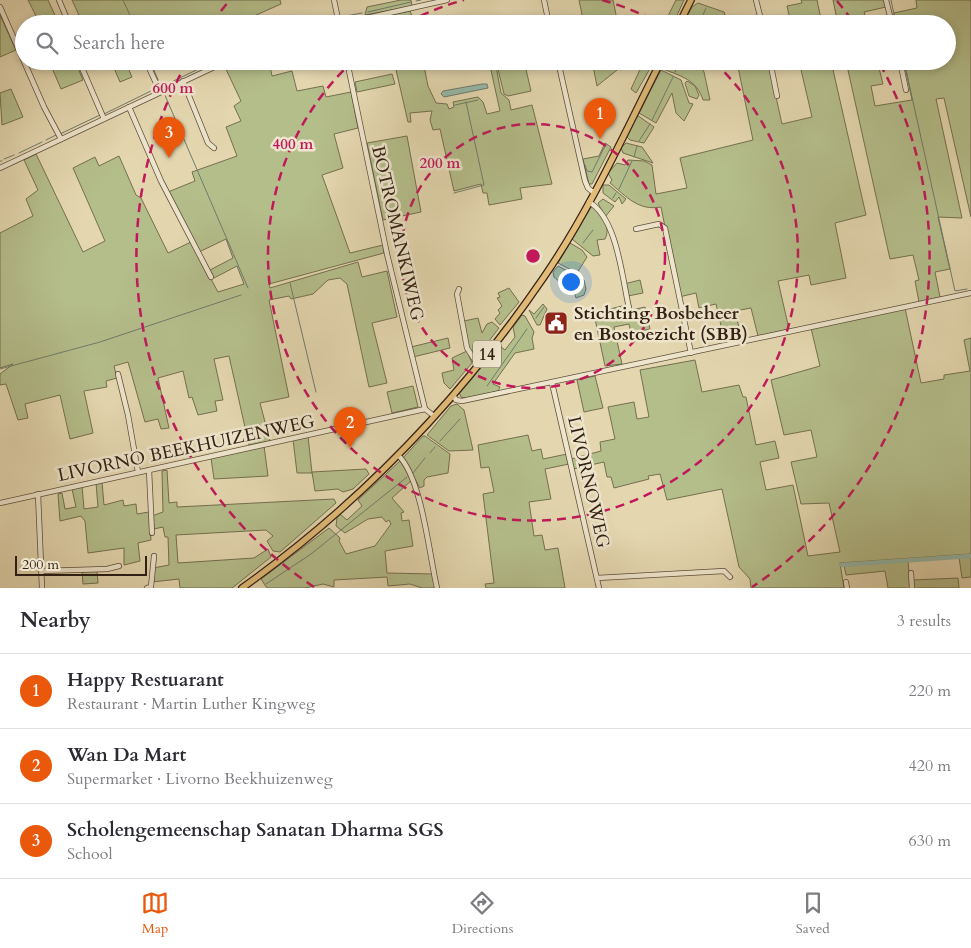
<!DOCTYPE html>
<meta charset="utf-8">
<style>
:root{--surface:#fff;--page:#f2f2f3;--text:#2b2b33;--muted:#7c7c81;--line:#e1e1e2;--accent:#ea580c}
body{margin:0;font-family:Cardo,serif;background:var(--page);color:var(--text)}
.scale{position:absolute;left:15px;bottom:12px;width:132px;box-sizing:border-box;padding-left:5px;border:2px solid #332014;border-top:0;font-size:14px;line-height:18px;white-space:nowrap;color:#332014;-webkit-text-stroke:4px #ede5cc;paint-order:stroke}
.you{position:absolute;left:570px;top:281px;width:18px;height:18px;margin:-12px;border:4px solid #fff;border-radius:50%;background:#1a73e8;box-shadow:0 0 0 8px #1a73e833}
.badge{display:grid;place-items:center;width:32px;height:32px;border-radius:50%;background:var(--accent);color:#fff;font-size:16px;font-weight:700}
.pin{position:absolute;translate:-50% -41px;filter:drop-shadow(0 1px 2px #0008)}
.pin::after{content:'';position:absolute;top:26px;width:18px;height:15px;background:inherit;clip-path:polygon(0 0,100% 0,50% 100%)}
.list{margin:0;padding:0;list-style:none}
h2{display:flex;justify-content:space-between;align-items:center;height:65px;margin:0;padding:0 20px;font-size:21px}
h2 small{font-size:16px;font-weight:400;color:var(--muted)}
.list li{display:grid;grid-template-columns:32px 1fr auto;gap:15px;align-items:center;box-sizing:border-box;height:75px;padding:0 20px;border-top:1px solid var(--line)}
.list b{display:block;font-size:19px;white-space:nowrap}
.list p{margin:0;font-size:16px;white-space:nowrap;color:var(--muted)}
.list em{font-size:16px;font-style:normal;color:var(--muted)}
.icon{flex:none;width:28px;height:28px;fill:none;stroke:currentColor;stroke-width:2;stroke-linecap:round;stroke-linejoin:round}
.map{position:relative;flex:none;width:971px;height:588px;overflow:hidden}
.search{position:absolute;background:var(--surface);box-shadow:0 2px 8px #0003;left:15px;right:15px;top:15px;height:55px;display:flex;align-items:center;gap:12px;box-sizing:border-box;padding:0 18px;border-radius:28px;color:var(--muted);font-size:19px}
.sheet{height:290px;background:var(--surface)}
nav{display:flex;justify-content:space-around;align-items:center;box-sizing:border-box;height:70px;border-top:1px solid var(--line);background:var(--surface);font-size:14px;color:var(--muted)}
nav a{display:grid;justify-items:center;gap:2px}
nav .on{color:var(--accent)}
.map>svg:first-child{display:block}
</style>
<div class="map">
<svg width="971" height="588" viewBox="0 0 971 588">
<rect width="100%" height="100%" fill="#e4d7b0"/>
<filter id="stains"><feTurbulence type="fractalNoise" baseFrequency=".004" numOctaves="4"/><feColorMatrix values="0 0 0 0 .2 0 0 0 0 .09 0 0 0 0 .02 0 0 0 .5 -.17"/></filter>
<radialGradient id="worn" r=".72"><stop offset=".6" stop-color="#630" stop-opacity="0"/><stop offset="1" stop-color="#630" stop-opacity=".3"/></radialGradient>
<g fill="#b4be8b" stroke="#746f50">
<path d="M28 0H48L59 24H40Z"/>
<path d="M72 0H280L281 4 236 24H83Z"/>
<path d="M401 0H411L412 6 365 15 367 7Z"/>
<path d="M579 0H613L618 24H584Z"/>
<path d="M676 0H684L673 24H664Z"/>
<path d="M801 0H817L822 24H791L787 6 802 3Z"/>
<path d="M833 0H884L886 7 864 12 867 21 879 19 890 24H838Z"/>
<path d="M916 0H971V217L944 98 936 99 962 218 938 217 950 269 935 272 940 297 919 302 915 281 919 280 913 255 890 259 846 61H898L879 68 883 84 871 86 875 106 912 100 904 61H947V24H896L894 13 917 8Z"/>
<path d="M698 3 724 12 726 18 724 24H683L692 7Z"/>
<path d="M410 11 415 24H385V16Z"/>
<path d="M0 15 16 50 0 57Z"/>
<path d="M49 61H75L83 80 61 89Z"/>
<path d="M111 61H125L132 77 120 82Z"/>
<path d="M231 61H269L272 76 292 71 297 91 323 86 326 97 351 92 358 128 334 134 343 168 322 175 350 253 383 245 384 253 269 284 270 288 358 262 362 277 387 271 397 317 372 323 387 383 369 387 347 284 340 278 328 280 313 294 291 299 289 296 269 300 289 397 260 403 270 441 249 445 229 356 214 359 223 400 215 401 217 411 198 415 192 397 189 398 183 371 158 378 169 428 161 429 158 419 145 422 128 362 114 366 117 378 106 381 107 387 84 391 93 433 70 439 60 395 25 404 28 418 18 420 6 384 0 385V374L13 364 0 368V233L33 216 26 199 38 190 24 160 36 154 83 252 105 241 73 168 95 157 99 166 119 156 136 195 141 198 168 253 191 242 218 292 244 284 237 266 214 278 210 270 233 258 226 239 199 252 168 192 195 181 192 172 237 156 226 127 241 121 234 106 241 101 224 65Z"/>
<path d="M394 61H423L428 86 436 103 447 104 449 109 454 107 453 102 478 97 483 102 487 114 500 111 489 61H495L501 93 509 100 511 110 532 105 552 184 520 188 522 199 489 205 487 193H483L481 184 454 191 440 129 433 130 430 120 432 111 410 113 411 122H408Z"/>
<path d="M496 61H524L531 91 508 96 504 94Z"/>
<path d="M592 61H627V62L597 86Z"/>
<path d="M644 61 652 65 636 93 631 89Z"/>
<path d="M664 61H698L704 72 710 100H703C697 80 681 76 663 69Z"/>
<path d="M768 61 782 124 812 117 799 61H831L866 215 835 223 846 278 811 285 809 275 778 281 789 329 758 336 751 308 735 311 742 340 725 343 716 304 699 308 696 293 679 297 661 207C638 211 627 197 610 183L612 180 608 173 617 163 625 165 628 160 644 161 652 165 656 194 687 188 680 158 753 140 737 62Z"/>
<path d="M661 70 681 80 689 103 693 104 684 121 676 113 672 93 656 123 639 113Z"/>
<path d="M392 74 395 84 357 92 355 82Z"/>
<path d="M687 81 695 86 699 95 697 99 689 96 685 83Z"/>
<path d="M11 89 23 117 2 125 0 93Z"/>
<path d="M637 115 654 127 644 143 630 140 626 136Z"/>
<path d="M407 136 421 212 383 220 367 143Z"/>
<path d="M605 143 611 147 592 184H589L583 159 599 156Z"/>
<path d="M626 143 642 147 653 163 623 153 621 148Z"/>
<path d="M603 185H609L626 199 622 204 619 197 615 202 603 193Z"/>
<path d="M603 199 614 206 605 217 598 203Z"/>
<path d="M591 207 596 208C602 217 611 228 605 239L597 240 600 255 593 256 572 239Z"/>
<path d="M570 243 582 250 587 257 577 273 558 263Z"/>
<path d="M558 266 584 280 586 289 584 295 576 298 574 291H570L554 277 553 272Z"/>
<path d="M640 280 643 293 628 296 624 284Z"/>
<path d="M509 288 519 302 500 325 495 319 500 313 498 310 502 306 497 298 500 297 498 293Z"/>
<path d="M543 304 547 309 540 325H537L529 310 534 314Z"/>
<path d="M626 305 627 311 645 307 650 329 631 333 629 324 614 327 622 364 605 366 595 319 612 317 610 309Z"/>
<path d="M905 308 921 383 944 379V375L970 371 964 340 971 338V554L840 563 844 588H751L750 579 739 567 722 489 667 500 660 474 648 476 649 479 614 488 611 477H607L604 462 573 469 571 459 601 451 600 442 615 439 608 407 634 402 637 419 649 417 640 370 695 360 702 392 739 385 743 397H746L756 445 775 441 779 458 760 462 766 490 793 485 808 556 840 552 829 503 801 504 791 462 817 457 811 430 784 435 771 380 820 366 811 328Z"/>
<path d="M522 315 525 316 534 332 532 338 534 349 515 353 493 384 500 387 498 391 466 398 461 397 459 392 500 346 505 350 515 337 513 327Z"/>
<path d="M478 318 482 333 487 324 492 322 499 328 475 359 469 352 464 321Z"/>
<path d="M448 338 450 348 413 357 411 347Z"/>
<path d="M467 351 472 363 450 389 444 383 442 373 454 370 452 358Z"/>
<path d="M595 376 603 408 584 412 577 380Z"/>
<path d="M413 386 418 407 392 413 387 392Z"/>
<path d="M457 404 464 410 473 450 449 451 427 435 451 406Z"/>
<path d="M528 435 532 451 541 449 543 459 567 454 569 464 545 469 551 499 529 502 534 536 542 535 545 550 558 548 565 588H486L485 584 494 583 483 494 494 492 489 467 481 468 478 445Z"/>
<path d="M308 436 312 473H297L293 439Z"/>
<path d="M423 436H425L450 454 448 473 427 477 424 480V486L420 488 403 458Z"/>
<path d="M264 446 268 476 214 479 211 458Z"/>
<path d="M400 461 412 480 392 498 404 512 401 513 402 521 409 520 413 546 385 551 387 573 433 574 436 588H422L410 584 388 586 387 577 334 580V587L323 584 305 588H267L261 579 329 528 340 538 339 541 346 554 375 546 391 524 389 520 386 522 382 517 368 519 345 533 336 526 337 518 340 514 347 520 362 506 358 500Z"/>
<path d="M366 469 369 474 353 489 343 492 338 489 315 491 312 472Z"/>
<path d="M167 470 169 503 177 502V507L334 499 336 503 280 552 273 551 267 541 273 536 266 530 176 535 178 563 254 558 268 549 271 557 232 588H180L179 579 152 582 153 568 169 565 168 537H165L163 527 154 529 152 516 163 512 162 471Z"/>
<path d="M102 482 104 505 123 500 124 506 136 504 137 514 149 512 151 540 138 543 140 561 124 565V548L88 553 85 521 81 516 60 521 58 494 62 493 65 509 76 507 72 489 82 486 84 509 98 507 96 483Z"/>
<path d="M971 556V577L962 578 959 557Z"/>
<path d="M908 560 910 588H888L885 571 846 575 844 565Z"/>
<path d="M97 570 98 583 83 584 82 572Z"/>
<path d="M958 578 959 588H914L913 580Z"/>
</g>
<path fill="#95baaa" stroke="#6e7c6e" d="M482 84H487L488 88 444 97 441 94 443 91Z"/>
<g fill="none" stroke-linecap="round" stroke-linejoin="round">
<g stroke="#6e7c6e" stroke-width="1">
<path d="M123 0 134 24"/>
<path d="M891 0 896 24"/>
<path d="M416 1 421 0"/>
<path d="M368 12 411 2"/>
<path d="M341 17 362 13"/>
<path d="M313 24 334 19"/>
<path d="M699 24 706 8"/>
<path d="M150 61 162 89"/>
<path d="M904 61 955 291 967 289"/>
<path d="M675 72 680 61"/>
<path d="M161 87 215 61"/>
<path d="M164 93 248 288"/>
<path d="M455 105 478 100"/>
<path d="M104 114 155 89"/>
<path d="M652 120 673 77"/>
<path d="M60 134 100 115"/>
<path d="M46 140 56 135"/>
<path d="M639 141 650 124"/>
<path d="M19 153 42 142"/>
<path d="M634 157 637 146"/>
<path d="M4 159 14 155"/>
<path d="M0 161H2"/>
<path d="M585 165 587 171 592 172 606 144"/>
<path d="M619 189 632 161"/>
<path d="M454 193 484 185 466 102"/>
<path d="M613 198 616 193"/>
<path d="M583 243 593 230"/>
<path d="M290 283 316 392"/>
<path d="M536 318 544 307"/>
<path d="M0 369 100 342 241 295"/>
<path d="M487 386 527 329"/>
<path d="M440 441 460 419"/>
<path d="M430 453 435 447"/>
<path d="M413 473 425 458"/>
<path d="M266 584 311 554 407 477"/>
</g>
<path stroke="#95baaa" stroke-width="4.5" d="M842 565 971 556"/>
<g stroke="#5f4e3b" stroke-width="6">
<g id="minor">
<path d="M59 0 69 24"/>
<path d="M334 0 339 24"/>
<path d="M544 0 549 24"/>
<path d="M756 0 762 24"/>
<path d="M886 0 892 24"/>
<path d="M0 7 44 107 61 139"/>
<path d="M340 24 447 0"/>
<path d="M79 61 104 119"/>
<path d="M146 61 160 92"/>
<path d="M347 61 387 254 425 409"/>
<path d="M558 61 585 181 588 188 594 193"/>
<path d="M770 61 777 96"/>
<path d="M900 61 906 90"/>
<path d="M183 81 208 143 214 148"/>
<path d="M129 107 161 181 211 277"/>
<path d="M0 168 227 61"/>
<path d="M589 202C617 218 622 277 629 308"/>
<path d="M636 229 659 224 665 228 691 353"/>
<path d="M459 289 457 294 467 348 476 362"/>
<path d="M118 374 128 415 138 472"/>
<path d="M552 383 599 588"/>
<path d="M453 395 456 400 462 401 971 293"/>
<path d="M398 455C422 478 429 554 437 588"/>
<path d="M149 470 152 533"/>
<path d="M38 494 42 588"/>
<path d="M0 503 425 409 434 416"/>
<path d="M42 571 107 569 119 566"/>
<path d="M911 573 912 588"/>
<path d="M597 578 724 571 730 577"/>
<path d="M846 582 847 588"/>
<path d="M147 588 151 587 154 556"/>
</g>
</g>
<g stroke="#332014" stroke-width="8">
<g id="major">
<path d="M679 24 691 0"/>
<path d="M242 588C360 504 462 397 544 277 590 210 624 134 661 61"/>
</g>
</g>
<use href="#minor" stroke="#ede5cc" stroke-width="4.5"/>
<use href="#major" stroke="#e2bc78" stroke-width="5.5"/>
</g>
<g fill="none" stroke="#c2185b" stroke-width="2.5" stroke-dasharray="9 6">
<circle cx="533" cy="256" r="132"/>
<path d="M407 23A265 265 0 0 1 464 0M602 0A265 265 0 0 1 659 23M714 62A265 265 0 1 1 352 62"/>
<path d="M314 587A397 397 0 0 1 186 64M212 23A397 397 0 0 1 229 1M837 1A397 397 0 0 1 854 23M880 64A397 397 0 0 1 752 587"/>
</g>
<defs>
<g id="civic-square" transform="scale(1.25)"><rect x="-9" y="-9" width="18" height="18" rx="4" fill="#8f2418" stroke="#ede5cc"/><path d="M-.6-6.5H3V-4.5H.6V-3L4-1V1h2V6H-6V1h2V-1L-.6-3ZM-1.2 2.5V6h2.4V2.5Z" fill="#fff"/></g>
</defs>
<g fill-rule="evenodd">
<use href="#civic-square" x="556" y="323"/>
</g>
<g text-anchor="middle" stroke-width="5" stroke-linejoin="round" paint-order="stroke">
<rect fill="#ede5cc" stroke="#6b5b4b" stroke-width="1" x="473" y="340.5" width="28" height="27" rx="4"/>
<g font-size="16" font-weight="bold" fill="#332014">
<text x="487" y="360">14</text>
</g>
<g font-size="18" fill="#332014" stroke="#ede5cc">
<text transform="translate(398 233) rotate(77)" y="6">BOTROMANKIWEG</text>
<text transform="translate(186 448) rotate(-12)" y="6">LIVORNO BEEKHUIZENWEG</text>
<text transform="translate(589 482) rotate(77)" y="6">LIVORNOWEG</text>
</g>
<g font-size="18" font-weight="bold" fill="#332014" stroke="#ede5cc" text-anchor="start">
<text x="574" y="319">Stichting Bosbeheer<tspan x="574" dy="21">en Bostoezicht (SBB)</tspan></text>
</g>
</g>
<circle cx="533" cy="256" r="8" fill="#c2185b" stroke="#ede5cc" stroke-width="2.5"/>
<g font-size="15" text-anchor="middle" font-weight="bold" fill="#c2185b" stroke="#ede5cc" stroke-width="5" stroke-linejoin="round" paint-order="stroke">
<text x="173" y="93">600 m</text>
<text x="293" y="149">400 m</text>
<text x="440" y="168">200 m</text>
</g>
<rect width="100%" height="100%" filter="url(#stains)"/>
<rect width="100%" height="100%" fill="url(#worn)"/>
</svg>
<div class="scale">200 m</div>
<div class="you"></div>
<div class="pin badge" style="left:600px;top:139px">1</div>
<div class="pin badge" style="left:350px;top:448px">2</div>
<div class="pin badge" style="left:169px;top:158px">3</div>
<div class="search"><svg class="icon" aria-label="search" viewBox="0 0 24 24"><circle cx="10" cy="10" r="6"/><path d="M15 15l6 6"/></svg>Search here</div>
</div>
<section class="sheet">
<h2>Nearby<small>3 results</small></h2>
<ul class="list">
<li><span class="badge">1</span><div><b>Happy Restuarant</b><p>Restaurant · Martin Luther Kingweg</p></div><em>220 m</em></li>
<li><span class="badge">2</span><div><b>Wan Da Mart</b><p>Supermarket · Livorno Beekhuizenweg</p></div><em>420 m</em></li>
<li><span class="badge">3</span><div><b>Scholengemeenschap Sanatan Dharma SGS</b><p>School</p></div><em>630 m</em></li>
</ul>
</section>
<nav>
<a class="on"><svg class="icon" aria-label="map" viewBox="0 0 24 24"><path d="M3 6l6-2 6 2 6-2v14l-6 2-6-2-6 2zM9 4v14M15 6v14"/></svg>Map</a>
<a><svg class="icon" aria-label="directions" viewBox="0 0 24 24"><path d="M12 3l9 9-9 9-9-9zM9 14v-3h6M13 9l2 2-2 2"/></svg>Directions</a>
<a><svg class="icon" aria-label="saved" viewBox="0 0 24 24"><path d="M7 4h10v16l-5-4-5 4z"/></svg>Saved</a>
</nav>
